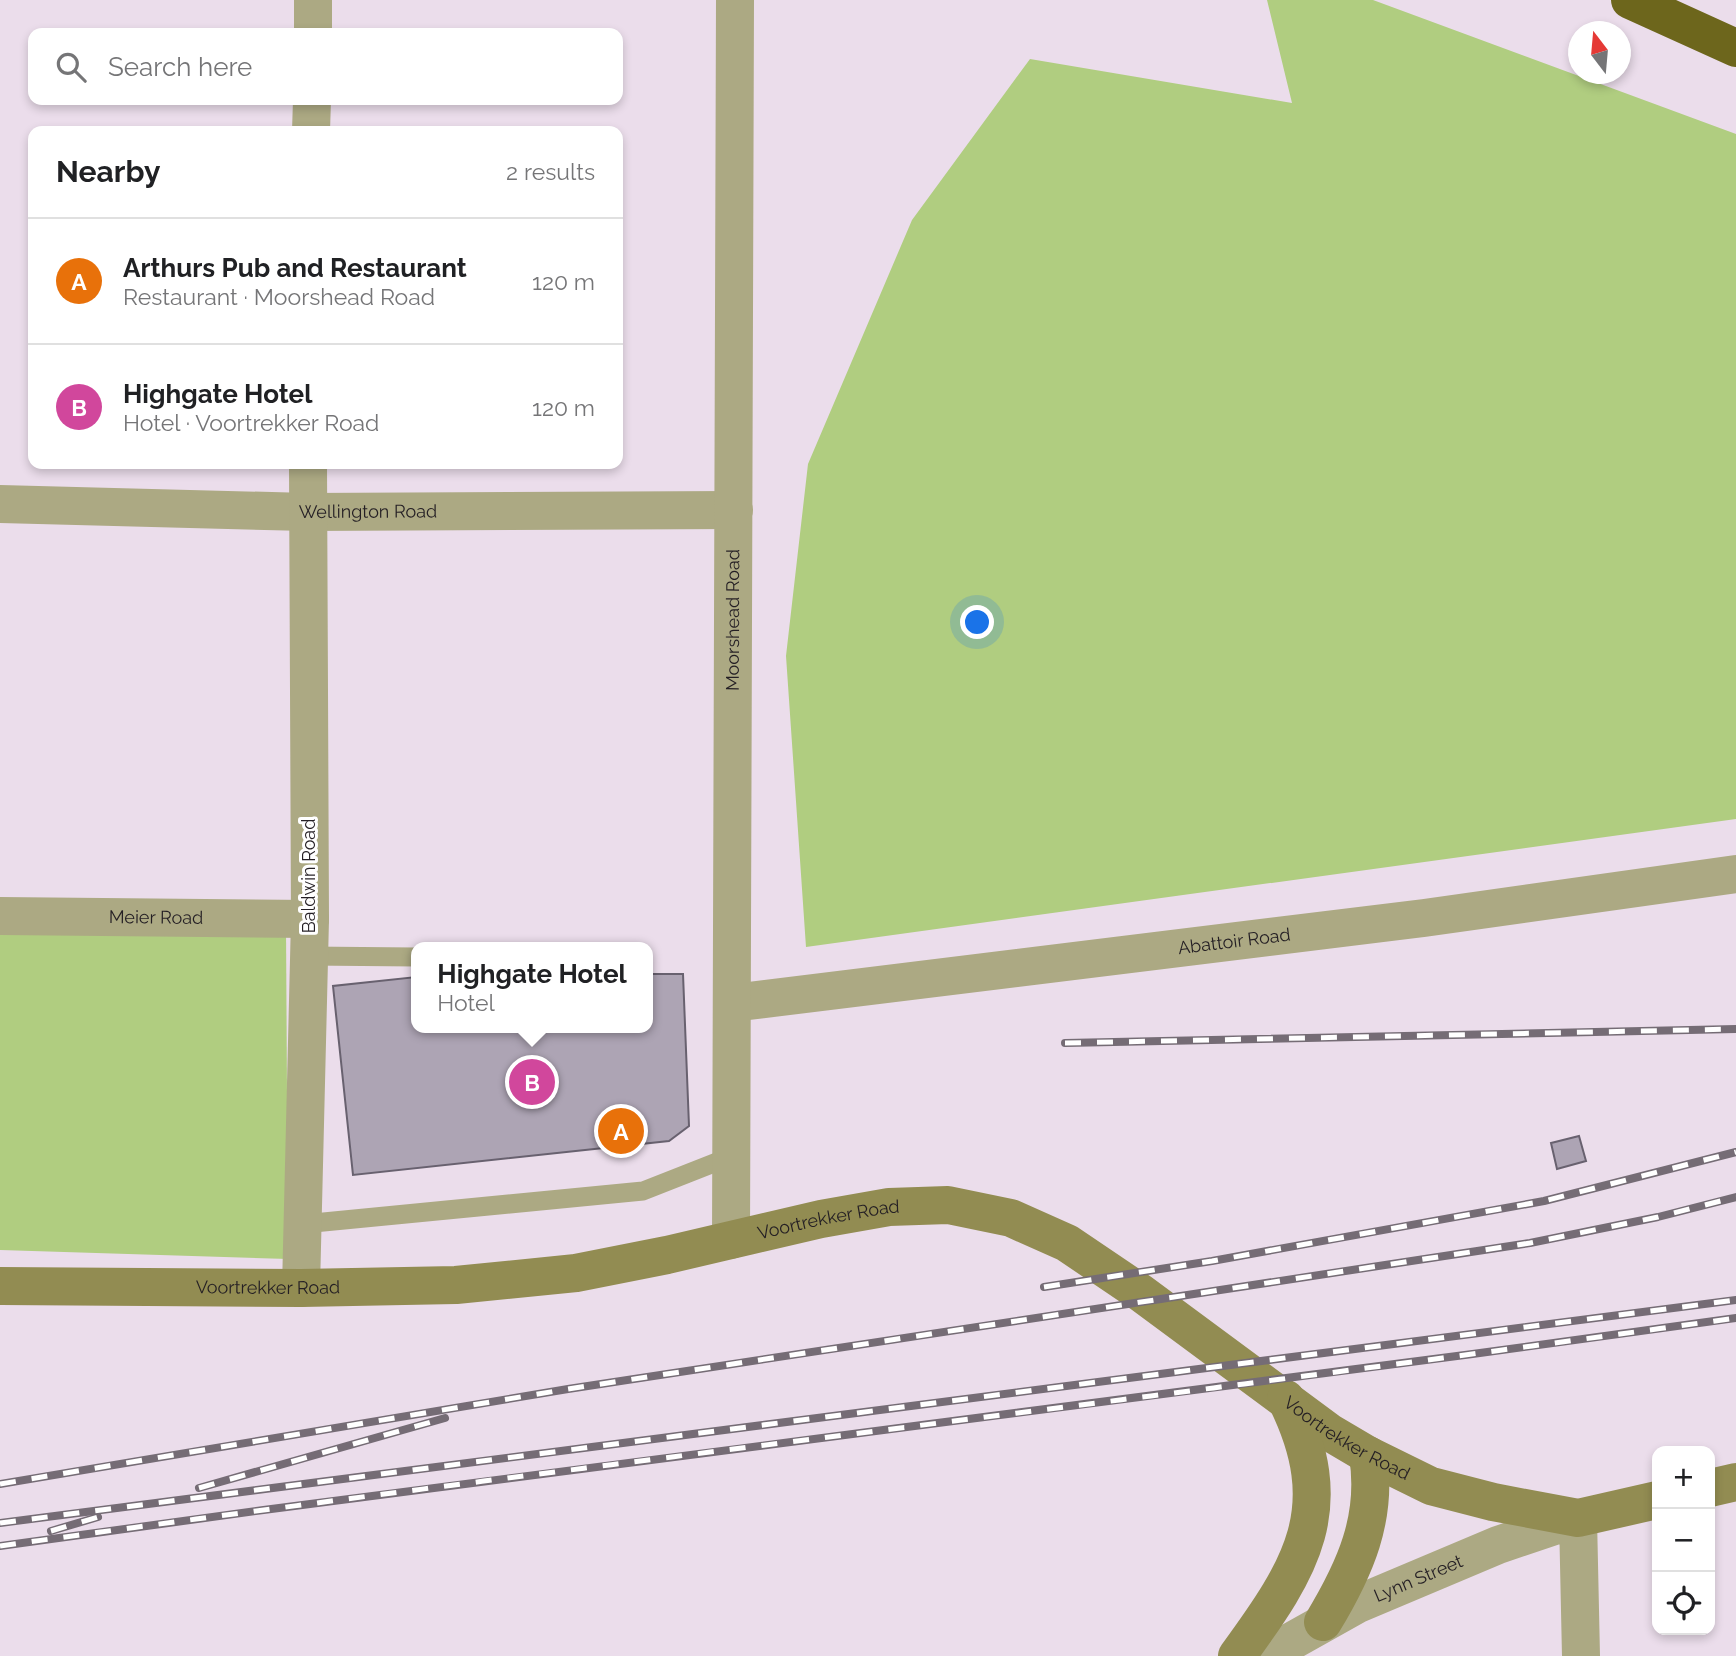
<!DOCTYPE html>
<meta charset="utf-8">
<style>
:root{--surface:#fff;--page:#f2f2f2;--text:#202124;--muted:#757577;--line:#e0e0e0;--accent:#5469df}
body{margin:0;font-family:Raleway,sans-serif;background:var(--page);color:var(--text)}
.controls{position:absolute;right:21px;bottom:21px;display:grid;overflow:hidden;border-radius:14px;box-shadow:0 4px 10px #0003}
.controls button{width:63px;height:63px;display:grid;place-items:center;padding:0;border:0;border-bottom:2px solid var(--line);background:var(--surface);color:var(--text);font:35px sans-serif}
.compass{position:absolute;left:1568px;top:21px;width:63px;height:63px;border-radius:50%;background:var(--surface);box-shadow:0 4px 10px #0003;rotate:344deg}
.you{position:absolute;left:978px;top:623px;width:24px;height:24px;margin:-18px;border:5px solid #fff;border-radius:50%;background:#1a73e8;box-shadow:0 0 0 10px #1a73e833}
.badge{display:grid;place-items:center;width:46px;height:46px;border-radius:50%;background:var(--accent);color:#fff;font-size:23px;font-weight:700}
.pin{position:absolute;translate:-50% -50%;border:4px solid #fff;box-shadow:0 2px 7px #0006}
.popup{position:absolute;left:411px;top:942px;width:242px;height:91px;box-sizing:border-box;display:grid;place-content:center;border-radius:14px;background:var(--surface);filter:drop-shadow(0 2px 5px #0005);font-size:23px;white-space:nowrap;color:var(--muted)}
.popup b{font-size:26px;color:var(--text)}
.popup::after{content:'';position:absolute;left:50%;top:100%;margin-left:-14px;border:14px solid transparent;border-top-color:var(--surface)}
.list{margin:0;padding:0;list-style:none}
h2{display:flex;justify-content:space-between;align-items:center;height:91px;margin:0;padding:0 28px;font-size:30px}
h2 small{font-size:23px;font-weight:400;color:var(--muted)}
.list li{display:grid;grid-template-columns:46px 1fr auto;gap:21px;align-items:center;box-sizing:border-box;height:126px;padding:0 28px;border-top:2px solid var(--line)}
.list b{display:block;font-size:26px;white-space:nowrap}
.list p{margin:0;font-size:23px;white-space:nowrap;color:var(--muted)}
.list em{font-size:23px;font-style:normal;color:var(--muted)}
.icon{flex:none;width:38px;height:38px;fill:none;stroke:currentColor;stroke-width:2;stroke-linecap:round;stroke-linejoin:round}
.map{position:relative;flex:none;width:1736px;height:1656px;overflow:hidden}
.search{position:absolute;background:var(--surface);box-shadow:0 4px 10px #0003;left:28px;top:28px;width:595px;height:77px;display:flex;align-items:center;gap:18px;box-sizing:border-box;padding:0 24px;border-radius:14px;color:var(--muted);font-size:26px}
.panel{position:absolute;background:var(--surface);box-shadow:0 4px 10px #0003;left:28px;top:126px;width:595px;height:343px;border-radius:14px}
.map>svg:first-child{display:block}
</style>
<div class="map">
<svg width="1736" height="1656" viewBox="0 0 1736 1656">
<rect width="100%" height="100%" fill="#ebddeb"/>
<g fill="#b0cd80">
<path d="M1267 0H1373L1736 134V819L806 947 786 656 808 464 912 220 1030 59 1292 103Z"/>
<path d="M0 924 286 927 288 1259 0 1250Z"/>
</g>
<g fill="#ada4b4" stroke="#68616f" stroke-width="2">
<path d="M648 974H683L689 1126 669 1141 353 1175 333 986 416 977V1028H648Z"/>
<path d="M1579 1136 1586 1161 1557 1169 1551 1143Z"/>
</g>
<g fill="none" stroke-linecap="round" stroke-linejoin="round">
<g stroke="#aca983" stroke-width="19">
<path d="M308 956 416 957"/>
<path d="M303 1224 643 1191 732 1156"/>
</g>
<g stroke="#aca983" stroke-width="38">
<path d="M313 33V0"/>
<path d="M311 131 312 100"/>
<path id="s1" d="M0 504 307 512 734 510"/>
<path id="s2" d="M0 916 310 919"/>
<path id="s3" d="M732 1003 1424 918 1736 874"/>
<path id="s4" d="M731 1240 735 0"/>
<path d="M301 1288 310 919 308 464"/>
<path id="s5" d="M1265 1656 1358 1604 1498 1545 1578 1518 1581 1656"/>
</g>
<g stroke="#928c52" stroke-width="38">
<path id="s6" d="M0 1286 301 1288 456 1285 576 1273 667 1255 821 1219 889 1207 948 1205 1011 1218 1067 1243 1141 1293 1329 1432 1368 1455 1431 1486 1493 1502 1578 1518 1657 1500"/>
<path d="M1710 1488 1736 1482"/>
<path d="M1323 1622C1355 1569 1378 1518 1368 1455"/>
<path d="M1237 1656C1302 1567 1340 1508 1286 1399"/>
</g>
<path stroke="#6d661c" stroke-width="38" d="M1630 0 1736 48"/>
<g stroke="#756c75" stroke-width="8">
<g id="rail">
<path d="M1065 1043 1736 1029"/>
<path d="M1044 1287 1212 1261 1544 1201 1736 1152"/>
<path d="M0 1484 568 1389 1530 1243 1658 1217 1736 1197"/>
<path d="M199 1488 445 1418"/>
<path d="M0 1523 1736 1300"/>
<path d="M51 1531 98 1517"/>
<path d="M0 1546C578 1465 1158 1399 1736 1318"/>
</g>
</g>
<use href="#rail" stroke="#fff" stroke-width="5" stroke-dasharray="16" stroke-linecap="butt"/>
</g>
<g text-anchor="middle" stroke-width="6" stroke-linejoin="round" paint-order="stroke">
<g font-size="18" fill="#241f24" stroke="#fff">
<text dy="6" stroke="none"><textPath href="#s1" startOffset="368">Wellington Road</textPath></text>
<text dy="6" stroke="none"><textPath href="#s4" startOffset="620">Moorshead Road</textPath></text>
<text transform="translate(309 876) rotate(-90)" y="6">Baldwin Road</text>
<text dy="6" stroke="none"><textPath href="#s2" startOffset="156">Meier Road</textPath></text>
<text dy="6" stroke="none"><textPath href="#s3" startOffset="506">Abattoir Road</textPath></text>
<text dy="6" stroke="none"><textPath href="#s6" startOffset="835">Voortrekker Road</textPath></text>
<text dy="6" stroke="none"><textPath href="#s6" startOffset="268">Voortrekker Road</textPath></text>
<text dy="6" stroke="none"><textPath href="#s6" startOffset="1423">Voortrekker Road</textPath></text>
<text dy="6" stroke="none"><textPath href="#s5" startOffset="172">Lynn Street</textPath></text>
</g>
</g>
</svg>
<div class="controls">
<button>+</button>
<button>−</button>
<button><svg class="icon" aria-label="locate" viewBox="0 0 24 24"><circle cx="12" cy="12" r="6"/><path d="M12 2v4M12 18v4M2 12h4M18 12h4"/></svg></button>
</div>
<svg class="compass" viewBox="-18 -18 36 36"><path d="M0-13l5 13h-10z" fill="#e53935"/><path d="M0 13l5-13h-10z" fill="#757577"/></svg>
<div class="you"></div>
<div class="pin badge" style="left:621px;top:1131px;background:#e8710a">A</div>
<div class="pin badge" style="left:532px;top:1082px;background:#d1479c">B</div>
<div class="popup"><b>Highgate Hotel</b>Hotel</div>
<div class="search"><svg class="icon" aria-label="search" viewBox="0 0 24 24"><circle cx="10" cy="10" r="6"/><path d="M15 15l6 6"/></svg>Search here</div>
<section class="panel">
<h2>Nearby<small>2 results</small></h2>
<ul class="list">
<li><span class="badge" style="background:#e8710a">A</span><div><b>Arthurs Pub and Restaurant</b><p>Restaurant · Moorshead Road</p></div><em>120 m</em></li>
<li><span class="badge" style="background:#d1479c">B</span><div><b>Highgate Hotel</b><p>Hotel · Voortrekker Road</p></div><em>120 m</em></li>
</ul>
</section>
</div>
